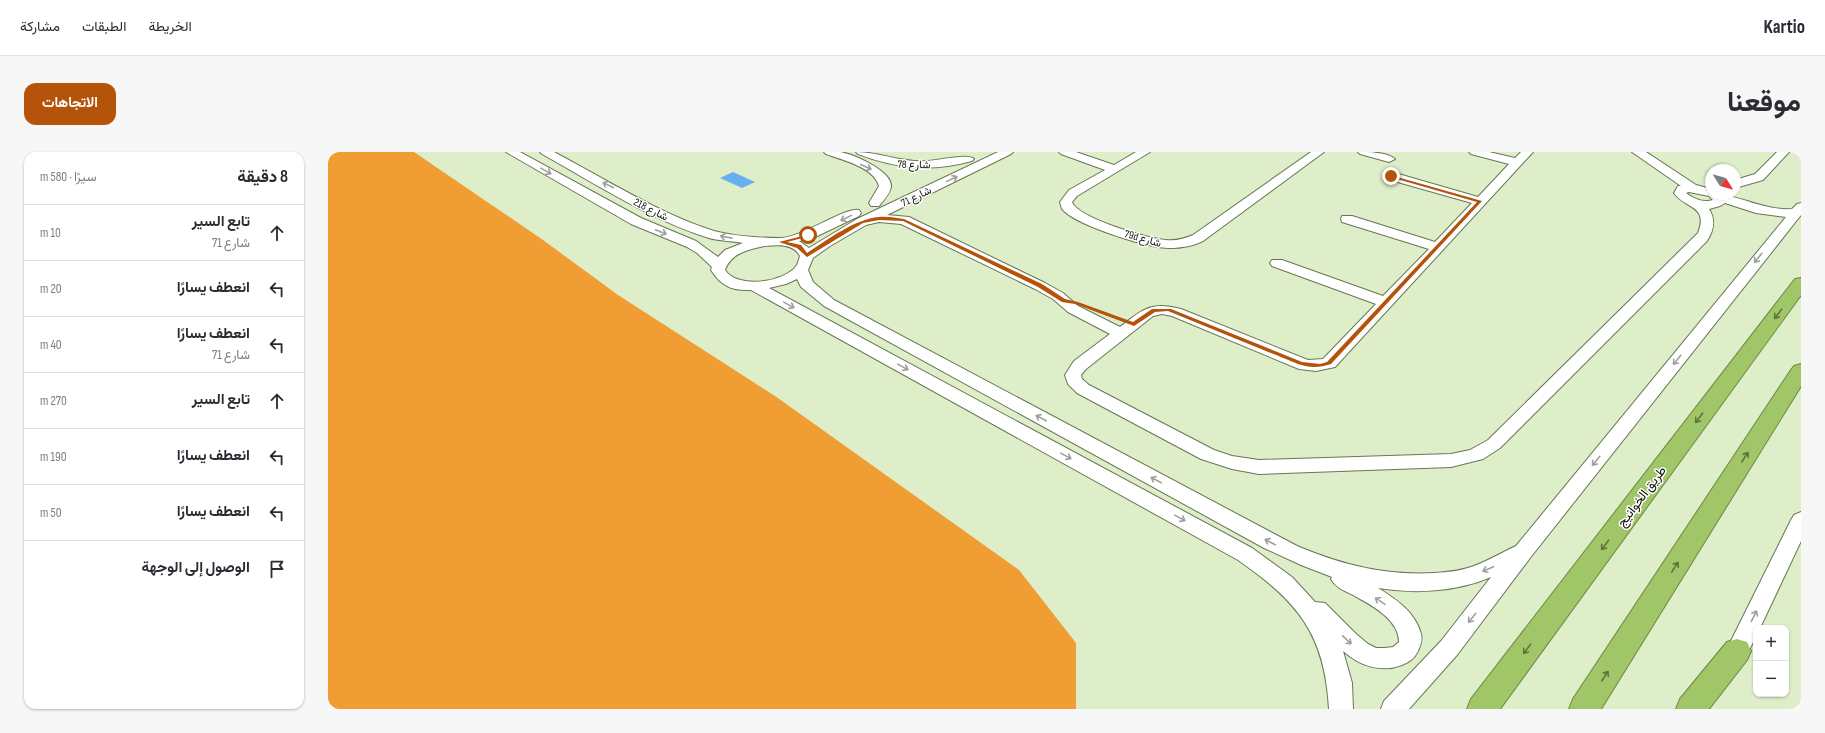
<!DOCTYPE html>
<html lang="ar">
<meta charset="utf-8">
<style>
:root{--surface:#fff;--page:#f7f7f7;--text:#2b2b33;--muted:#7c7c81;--line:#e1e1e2;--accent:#b45309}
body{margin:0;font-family:"Sofia Sans Condensed",Vazirmatn,sans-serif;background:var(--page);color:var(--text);direction:rtl}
.controls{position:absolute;right:12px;bottom:12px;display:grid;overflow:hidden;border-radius:8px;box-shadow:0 1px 3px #0004}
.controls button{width:36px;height:36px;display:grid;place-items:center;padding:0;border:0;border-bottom:1px solid var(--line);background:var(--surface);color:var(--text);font:20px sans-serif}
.compass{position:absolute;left:1377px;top:12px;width:36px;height:36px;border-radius:50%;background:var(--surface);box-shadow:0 1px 3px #0004;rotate:127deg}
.stop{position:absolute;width:12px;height:12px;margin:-9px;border:3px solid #b45309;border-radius:50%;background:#fff}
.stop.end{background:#b45309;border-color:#fff;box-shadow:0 1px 4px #0008}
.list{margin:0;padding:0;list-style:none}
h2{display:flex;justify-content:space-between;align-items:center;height:52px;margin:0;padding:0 16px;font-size:17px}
h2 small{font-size:13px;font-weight:400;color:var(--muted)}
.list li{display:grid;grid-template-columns:26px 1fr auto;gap:12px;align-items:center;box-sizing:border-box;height:56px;padding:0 16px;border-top:1px solid var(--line)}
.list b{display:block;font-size:15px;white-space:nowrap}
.list p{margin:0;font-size:13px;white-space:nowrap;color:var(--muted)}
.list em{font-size:13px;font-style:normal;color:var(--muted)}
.icon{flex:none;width:22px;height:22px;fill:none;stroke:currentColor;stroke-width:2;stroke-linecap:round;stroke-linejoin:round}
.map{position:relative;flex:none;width:1473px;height:557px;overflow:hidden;direction:ltr;border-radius:12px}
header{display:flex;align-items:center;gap:24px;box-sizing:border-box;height:56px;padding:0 20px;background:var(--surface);border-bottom:1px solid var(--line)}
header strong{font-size:19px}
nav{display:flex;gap:22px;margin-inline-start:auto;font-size:14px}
.intro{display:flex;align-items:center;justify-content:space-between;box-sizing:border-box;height:96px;padding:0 24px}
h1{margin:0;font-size:28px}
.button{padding:10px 18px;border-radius:12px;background:var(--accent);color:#fff;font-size:14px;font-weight:700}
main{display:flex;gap:24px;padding:0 24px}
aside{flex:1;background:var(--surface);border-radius:12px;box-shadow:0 1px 3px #0004}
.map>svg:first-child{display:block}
</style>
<header>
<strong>Kartio</strong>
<nav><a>الخريطة</a><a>الطبقات</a><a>مشاركة</a></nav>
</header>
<div class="intro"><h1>موقعنا</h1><a class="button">الاتجاهات</a></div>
<main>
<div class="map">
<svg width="1473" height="557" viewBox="0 0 1473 557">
<rect width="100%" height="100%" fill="#ddeec8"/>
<path fill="#f09d34" d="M0 0H86L215 88 290 143 447 244 691 418 748 491V557H0Z"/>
<path fill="#67aff0" d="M405 20 427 30 414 36 392 26Z"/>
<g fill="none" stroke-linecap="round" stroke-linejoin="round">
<g stroke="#677654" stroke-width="2">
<g id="minor">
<path d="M178 0H192L313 66 368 89 390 105 397 98 415 91C404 89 392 89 381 86 325 69 266 31 214 2L212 0H226C277 27 332 62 386 79 405 84 433 86 453 86 475 85 517 55 531 58L533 61 531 64 485 86 471 89 481 96 529 67 670 0H685L683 2 559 63 581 65 717 131 735 141 750 154 792 175C815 157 823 149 853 157L980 208 995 207 1048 152 944 114 942 111 944 108H954L1055 144 1101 97 1014 70 1013 67 1014 64H1024L1107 90 1144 51 1059 27 1057 24 1059 21H1067L1150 45 1181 12 1143 2 1141 0H1161L1187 6 1193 0H1205L1007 215 988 219 971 217 844 164 834 162 825 164 758 217 753 223 754 227 761 233 886 298 904 304 931 308 1123 302 1142 298 1160 288 1370 81C1381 53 1357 57 1346 41L1350 34H1353L1304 0H1318L1368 33 1383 37V42C1411 42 1435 59 1464 57L1469 52 1473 51V63L1202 406 1129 503 1081 557H1053L1056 549 1113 489 1163 425C1128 440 1087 442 1050 436 1068 447 1088 461 1093 482 1095 488 1092 494 1090 499 1086 507 1081 510 1074 513 1053 521 1032 514 1015 499L1024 531 1025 557H1001C997 482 970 450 910 408L423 138C404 139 393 134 383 118L384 115 369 101 359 95 303 72ZM1361 40 1381 44 1385 48C1376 51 1366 47 1358 41ZM1397 51 1428 61 1458 65 1188 394C1173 401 1158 410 1143 415 1132 419 1119 420 1107 421 1058 424 1014 413 969 394L506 148 485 130 480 118 485 106 502 94 538 73 551 70 573 72 707 137 725 147 740 160 782 182 746 209 737 223 740 232 749 241 873 307 904 317 931 322 1123 315 1155 307 1172 296 1379 89C1386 78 1388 68 1381 57L1392 54ZM437 94C449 93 465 91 472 104 471 107 470 111 469 113 457 131 409 137 397 118 403 101 421 97 437 94ZM469 127 473 135 496 154 936 396 973 413 1004 425 1003 427C1008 436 1017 439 1025 443 1043 453 1071 467 1071 490L1065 495 1057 496H1048L1040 492 1027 481 997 451 987 450 964 425 924 396 441 136 458 132Z"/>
<path d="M496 0C501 0 507 0 512 0 525 2 565 19 563 35 562 42 555 49 551 54H543L541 51 551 34C546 15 514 8 498 2Z"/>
<path d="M528 0C553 0 573 11 598 9 607 9 641 1 646 7L644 9C603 20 570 17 530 2Z"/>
<path d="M731 0H748L786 13 808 0H822L749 44 744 50C750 66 821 87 838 88 848 89 856 87 865 83L983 0H996L875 89C865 94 853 96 842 96 820 96 750 74 735 58 733 56 733 53 732 50L741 38 777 18 733 2Z"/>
<path d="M1030 0C1041 0 1059 0 1067 7L1061 10 1032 2Z"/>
<path d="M1449 0H1461L1435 28 1407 36V28L1427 22Z"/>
<path d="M1473 360V389L1432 476H1428V484L1412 517 1404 520 1396 517 1392 510 1396 503 1463 368 1466 363Z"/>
</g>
</g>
<g stroke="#6c8745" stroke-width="2">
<g id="highway">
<path d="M1473 126V143L1172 557H1139L1143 547 1467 127Z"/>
<path d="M1473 212V234L1273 557H1241L1245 547 1463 218 1466 214Z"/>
<path d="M1409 487 1419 490 1423 499 1419 508 1381 557H1348L1352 547 1399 490Z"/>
</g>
</g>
<use href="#minor" fill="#fff" fill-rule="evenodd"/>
<use href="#highway" fill="#a0c668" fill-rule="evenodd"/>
</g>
<defs><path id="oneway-shaft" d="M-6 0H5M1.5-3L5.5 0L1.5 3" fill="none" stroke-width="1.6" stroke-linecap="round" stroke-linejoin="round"/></defs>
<g stroke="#9ea09b">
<use href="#oneway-shaft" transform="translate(538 15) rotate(24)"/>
<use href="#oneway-shaft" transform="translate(218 19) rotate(29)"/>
<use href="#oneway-shaft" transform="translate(624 27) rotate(-26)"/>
<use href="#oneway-shaft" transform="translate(280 33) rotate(-152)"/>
<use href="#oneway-shaft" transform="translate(518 66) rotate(154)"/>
<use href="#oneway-shaft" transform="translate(333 80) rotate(22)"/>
<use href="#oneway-shaft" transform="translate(398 85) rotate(-169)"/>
<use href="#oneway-shaft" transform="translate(1430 106) rotate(129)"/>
<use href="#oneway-shaft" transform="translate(461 153) rotate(29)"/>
<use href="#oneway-shaft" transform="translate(1349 208) rotate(129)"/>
<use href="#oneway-shaft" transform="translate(575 215) rotate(29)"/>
<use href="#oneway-shaft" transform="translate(713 266) rotate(-152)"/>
<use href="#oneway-shaft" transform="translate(738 304) rotate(29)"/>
<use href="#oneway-shaft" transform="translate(1268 309) rotate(129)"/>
<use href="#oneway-shaft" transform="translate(828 328) rotate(-152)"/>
<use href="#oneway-shaft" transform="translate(852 366) rotate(29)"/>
<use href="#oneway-shaft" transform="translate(942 390) rotate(-152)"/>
<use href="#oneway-shaft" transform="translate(1160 417) rotate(157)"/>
<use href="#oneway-shaft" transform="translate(1052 449) rotate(-146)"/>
<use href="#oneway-shaft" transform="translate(1426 464) rotate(-64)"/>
<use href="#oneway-shaft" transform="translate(1144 466) rotate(128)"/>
<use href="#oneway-shaft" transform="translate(1019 488) rotate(43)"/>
</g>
<g stroke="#5d753b">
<use href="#oneway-shaft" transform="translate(1450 162) rotate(127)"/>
<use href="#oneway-shaft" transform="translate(1371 266) rotate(127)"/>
<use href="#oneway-shaft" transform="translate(1417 305) rotate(-57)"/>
<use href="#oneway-shaft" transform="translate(1277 393) rotate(127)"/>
<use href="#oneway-shaft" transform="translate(1347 415) rotate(-57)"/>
<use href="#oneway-shaft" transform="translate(1199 497) rotate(127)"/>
<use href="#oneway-shaft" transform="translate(1277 524) rotate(-57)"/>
</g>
<path fill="#b45309" d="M1062 23 1154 49 1003 212C991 216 982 216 970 212L840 159 827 160 806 174 747 152 734 150 710 135 575 69 551 68 535 71 479 105 469 96 451 90 482 82V84L459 90 473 93 479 101C499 88 527 67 551 65 559 64 568 66 576 67L714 132 737 147 750 150 805 170 824 157H843L974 210 992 212 999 210 1149 50 1062 25Z"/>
<g text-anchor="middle" stroke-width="3" stroke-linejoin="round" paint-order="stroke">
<g font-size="11" fill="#0c1105" stroke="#fff">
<text transform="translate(586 12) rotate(1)" y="4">شارع 78</text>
<text transform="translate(588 44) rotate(-26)" y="4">شارع 71</text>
<text transform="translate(323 57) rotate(27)" y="4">شارع 218</text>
<text transform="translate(815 86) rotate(16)" y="4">79d شارع</text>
</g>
<g font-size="13" fill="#0c1105" stroke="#fff">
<text transform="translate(1313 344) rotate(-53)" y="5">طريق الخوانيج</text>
</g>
</g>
</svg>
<div class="controls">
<button>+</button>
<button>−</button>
</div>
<svg class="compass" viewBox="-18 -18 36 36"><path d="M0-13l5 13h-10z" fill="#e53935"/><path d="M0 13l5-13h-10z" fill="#7c7c81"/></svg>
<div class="stop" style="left:480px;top:83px"></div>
<div class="stop end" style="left:1063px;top:24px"></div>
</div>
<aside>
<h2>8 دقيقة<small>سيرًا · 580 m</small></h2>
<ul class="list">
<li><svg class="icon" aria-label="ahead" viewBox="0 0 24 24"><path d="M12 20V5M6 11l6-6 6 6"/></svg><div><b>تابع السير</b><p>شارع 71</p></div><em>10 m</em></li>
<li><svg class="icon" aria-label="left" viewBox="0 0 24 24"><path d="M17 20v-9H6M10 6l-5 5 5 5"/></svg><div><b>انعطف يسارًا</b></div><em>20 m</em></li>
<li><svg class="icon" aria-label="left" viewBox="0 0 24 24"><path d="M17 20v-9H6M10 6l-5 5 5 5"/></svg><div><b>انعطف يسارًا</b><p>شارع 71</p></div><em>40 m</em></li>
<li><svg class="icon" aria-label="ahead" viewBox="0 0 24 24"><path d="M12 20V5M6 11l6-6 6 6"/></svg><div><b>تابع السير</b></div><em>270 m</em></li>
<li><svg class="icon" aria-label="left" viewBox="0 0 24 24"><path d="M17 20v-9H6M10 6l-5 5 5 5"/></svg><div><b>انعطف يسارًا</b></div><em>190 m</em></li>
<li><svg class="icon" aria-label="left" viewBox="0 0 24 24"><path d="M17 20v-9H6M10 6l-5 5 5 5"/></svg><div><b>انعطف يسارًا</b></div><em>50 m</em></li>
<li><svg class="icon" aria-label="arrive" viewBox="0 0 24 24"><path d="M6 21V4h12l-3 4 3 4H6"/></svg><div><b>الوصول إلى الوجهة</b></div></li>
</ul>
</aside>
</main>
